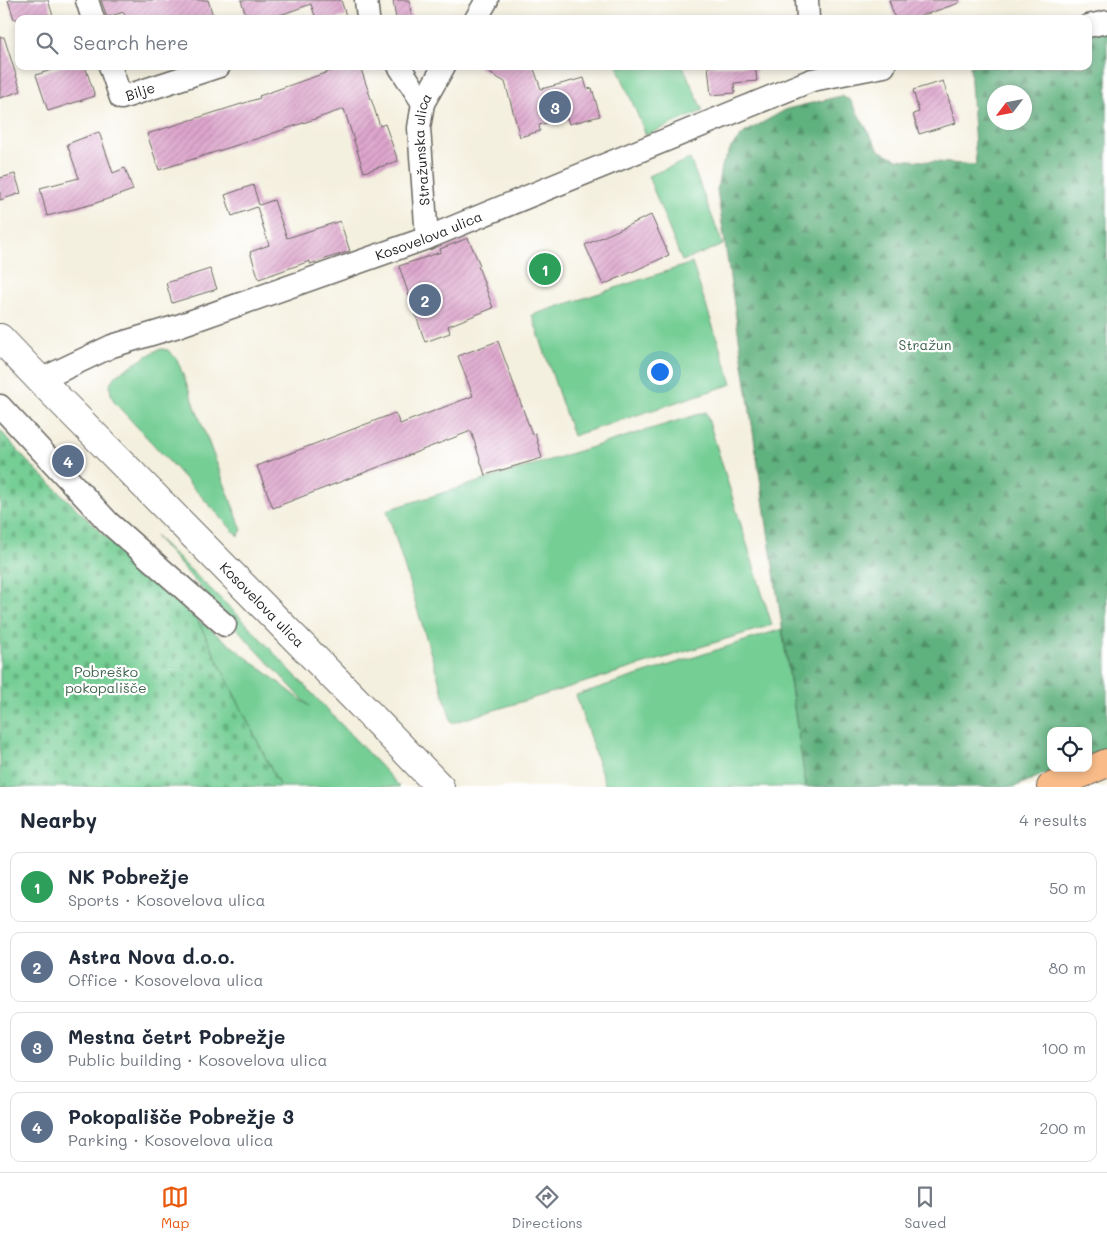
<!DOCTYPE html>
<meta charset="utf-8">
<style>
:root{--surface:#fff;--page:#f2f2f3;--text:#1f2937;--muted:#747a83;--line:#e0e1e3;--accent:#ea580c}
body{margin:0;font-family:Mali,sans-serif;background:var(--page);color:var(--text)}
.controls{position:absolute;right:15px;bottom:15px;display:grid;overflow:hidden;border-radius:10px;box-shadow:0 2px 8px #0003}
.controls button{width:45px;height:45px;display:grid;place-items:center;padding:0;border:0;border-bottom:1px solid var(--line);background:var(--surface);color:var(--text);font:25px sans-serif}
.compass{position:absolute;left:987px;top:85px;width:45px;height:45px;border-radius:50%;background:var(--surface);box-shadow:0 2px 8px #0003;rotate:238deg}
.you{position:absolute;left:659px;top:371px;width:18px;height:18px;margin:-12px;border:4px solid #fff;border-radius:50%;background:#1a73e8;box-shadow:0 0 0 8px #1a73e833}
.badge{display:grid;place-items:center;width:32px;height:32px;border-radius:50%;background:var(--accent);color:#fff;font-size:16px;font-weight:700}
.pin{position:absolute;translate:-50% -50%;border:2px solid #fff;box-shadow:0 1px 5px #0006}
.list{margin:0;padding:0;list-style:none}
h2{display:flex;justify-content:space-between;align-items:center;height:65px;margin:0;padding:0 20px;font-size:21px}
h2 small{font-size:16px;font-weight:400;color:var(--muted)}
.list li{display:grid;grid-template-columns:32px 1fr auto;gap:15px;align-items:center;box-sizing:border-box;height:70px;margin:0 10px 10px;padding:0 10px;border:1px solid var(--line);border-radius:10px}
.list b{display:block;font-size:19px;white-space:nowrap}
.list p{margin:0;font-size:16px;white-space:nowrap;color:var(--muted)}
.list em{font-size:16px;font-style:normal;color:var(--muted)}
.icon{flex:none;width:28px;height:28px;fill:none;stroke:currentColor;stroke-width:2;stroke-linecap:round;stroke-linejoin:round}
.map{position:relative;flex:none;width:1107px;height:787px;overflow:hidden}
.search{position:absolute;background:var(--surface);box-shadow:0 2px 8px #0003;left:15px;right:15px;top:15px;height:55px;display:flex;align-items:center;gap:12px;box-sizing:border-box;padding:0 18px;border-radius:10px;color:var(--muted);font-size:19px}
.sheet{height:385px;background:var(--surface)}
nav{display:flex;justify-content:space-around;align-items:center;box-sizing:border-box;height:70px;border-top:1px solid var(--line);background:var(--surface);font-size:14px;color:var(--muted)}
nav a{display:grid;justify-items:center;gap:2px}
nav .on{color:var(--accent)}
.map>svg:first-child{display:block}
</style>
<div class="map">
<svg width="1107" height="787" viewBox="0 0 1107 787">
<defs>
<pattern id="forest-firs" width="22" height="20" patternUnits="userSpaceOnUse" patternTransform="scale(1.25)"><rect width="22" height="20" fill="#5fb17e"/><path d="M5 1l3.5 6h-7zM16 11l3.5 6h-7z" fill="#4e8f66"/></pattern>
<pattern id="cemetery-stones" width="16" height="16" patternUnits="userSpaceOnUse" patternTransform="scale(1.25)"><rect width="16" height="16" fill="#74ce94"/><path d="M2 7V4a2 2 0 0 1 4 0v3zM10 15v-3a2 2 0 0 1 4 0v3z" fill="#64b07f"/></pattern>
<pattern id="building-hatch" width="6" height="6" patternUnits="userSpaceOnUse" patternTransform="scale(1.25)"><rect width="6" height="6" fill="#dda6cc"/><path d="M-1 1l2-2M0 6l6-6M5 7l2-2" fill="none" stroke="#bd8eaf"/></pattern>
</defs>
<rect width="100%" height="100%" fill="#fff"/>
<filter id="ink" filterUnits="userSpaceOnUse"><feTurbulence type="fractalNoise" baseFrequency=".02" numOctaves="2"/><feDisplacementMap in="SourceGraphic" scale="10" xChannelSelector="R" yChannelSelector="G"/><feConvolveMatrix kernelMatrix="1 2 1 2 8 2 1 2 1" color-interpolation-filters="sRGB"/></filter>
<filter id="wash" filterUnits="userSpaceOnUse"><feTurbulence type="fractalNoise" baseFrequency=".0096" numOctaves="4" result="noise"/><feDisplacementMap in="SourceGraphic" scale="20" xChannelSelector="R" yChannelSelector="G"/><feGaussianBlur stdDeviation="1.12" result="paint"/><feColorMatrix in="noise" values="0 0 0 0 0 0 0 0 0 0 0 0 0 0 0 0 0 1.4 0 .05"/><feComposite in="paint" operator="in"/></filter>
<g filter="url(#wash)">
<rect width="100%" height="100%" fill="#f4f0df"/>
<g fill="#74ce94" stroke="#487558">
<path d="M617 66H683L703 111 646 135Z"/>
<path d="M690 159 723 245 682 261 648 176Z"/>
<path d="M692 263 732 384 573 436 532 315Z"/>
<path d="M162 349 168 350 177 359 242 530 238 536 115 403C110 394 107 383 116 375L157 350Z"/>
<path d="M706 412 772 625 452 723 387 510Z"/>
<path d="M155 536 244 621 400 787H280L197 619 309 706 249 642Z"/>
<path d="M782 629 806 787H606L576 695Z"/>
</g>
<path fill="url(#forest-firs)" stroke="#3e664d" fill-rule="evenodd" d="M1107 16V748L1088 756V731H1051V768H1059L1014 787H806L717 190 721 167 732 146 744 133 787 109 841 96 850 100 879 150 897 159 976 165 970 66H1088V21ZM994 92H1024V122H994Z"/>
<path fill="url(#cemetery-stones)" stroke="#487558" d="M0 430 26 460 158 587 197 619 280 787H0Z"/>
<g id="blocks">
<g fill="url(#building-hatch)">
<path d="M8 0H48L54 19H14Z"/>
<path d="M101 0H208L214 19H125L124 12 107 17Z"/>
<path d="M241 0H341L346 16 337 19H316L311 4 269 19H247Z"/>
<path d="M393 0H409L412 19H396Z"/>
<path d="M889 0H959V3L912 19H895Z"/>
<path d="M0 37H4L21 91 0 98Z"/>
<path d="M63 66H85L95 96 48 111 36 75Z"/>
<path d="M345 66H360L380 126 385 124 398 161 364 172 344 109 262 137 159 170 147 134 260 98 259 96Z"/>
<path d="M477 66H533L541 89 584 78 587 89 592 88 600 116 569 124 567 118 539 125 540 131 520 137 505 82Z"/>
<path d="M708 66H755L757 81 734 83 735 93 711 95Z"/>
<path d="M943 81 956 123 919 134 913 114 919 112 913 90Z"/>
<path d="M99 132 113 173 125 168 133 190 93 204 47 216 40 188 79 178 67 144Z"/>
<path d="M15 174 21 193 0 200V178Z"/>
<path d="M253 185 259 205 274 200 287 238 340 221 350 251 310 264V261L259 279 250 252 269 245 257 207 232 216 225 195Z"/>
<path d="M651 215 669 255 603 285 585 245Z"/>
<path d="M468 238 480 265 478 266 493 308 448 326 450 333 425 342 399 266 441 252 440 249Z"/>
<path d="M210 269 217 289 172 303 166 283Z"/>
<path d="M498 341 532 434 535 433 542 458 485 475 471 431 273 508 257 466 395 413 400 424 473 396 458 356Z"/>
</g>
</g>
</g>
<g filter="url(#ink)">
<use href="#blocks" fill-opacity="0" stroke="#686660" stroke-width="1"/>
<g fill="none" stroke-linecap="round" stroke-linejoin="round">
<g stroke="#686660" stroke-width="25">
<g id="minor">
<path d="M87 0 93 19"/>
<path d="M366 0 368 18"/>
<path d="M807 0 808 19"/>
<path d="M476 19 487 0"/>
<path d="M1088 26 1107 22"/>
<path id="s1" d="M110 66 121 98 219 66"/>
<path d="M399 66 423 103"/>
<path id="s2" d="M427 238 419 128 423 103 444 66"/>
<path id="s3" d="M40 380 112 346 178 326 427 238 812 80 884 66"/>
<path d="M0 406 109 523 225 625"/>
</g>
</g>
<g stroke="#686660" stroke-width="30">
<g id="tertiary">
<path id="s4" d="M0 338 40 380 354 698 440 787"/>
</g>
</g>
<g stroke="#686660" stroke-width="30">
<path id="trunk" d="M1051 787 1107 763"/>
</g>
<use href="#minor" stroke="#fff" stroke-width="22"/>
<use href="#tertiary" stroke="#fff" stroke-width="28"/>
<use href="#trunk" stroke="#f9bc89" stroke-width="28"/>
</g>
</g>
<g text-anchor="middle" stroke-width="4.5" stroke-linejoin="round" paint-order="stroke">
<g font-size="14" fill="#1c1c1c" stroke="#fff">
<text dy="5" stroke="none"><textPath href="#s1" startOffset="54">Bilje</textPath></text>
<text dy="5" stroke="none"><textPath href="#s2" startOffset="89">Stražunska ulica</textPath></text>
<text dy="5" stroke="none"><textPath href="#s3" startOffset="415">Kosovelova ulica</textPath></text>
<text dy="5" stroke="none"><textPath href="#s4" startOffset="374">Kosovelova ulica</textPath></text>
</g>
<g font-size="14" fill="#3f634c" stroke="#fff">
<text x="925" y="350">Stražun</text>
<text x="106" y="677">Pobreško<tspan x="106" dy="16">pokopališče</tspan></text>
</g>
</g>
</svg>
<div class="controls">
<button><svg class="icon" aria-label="locate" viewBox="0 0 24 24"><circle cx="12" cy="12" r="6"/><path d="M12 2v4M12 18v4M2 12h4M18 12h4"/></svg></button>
</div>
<svg class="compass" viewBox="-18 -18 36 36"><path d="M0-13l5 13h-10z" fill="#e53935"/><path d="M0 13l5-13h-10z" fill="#747a83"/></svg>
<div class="you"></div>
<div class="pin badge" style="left:545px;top:269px;background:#2e9e5b">1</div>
<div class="pin badge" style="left:425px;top:300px;background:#5c6f8a">2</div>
<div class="pin badge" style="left:555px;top:107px;background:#5c6f8a">3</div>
<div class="pin badge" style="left:68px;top:461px;background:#5c6f8a">4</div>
<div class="search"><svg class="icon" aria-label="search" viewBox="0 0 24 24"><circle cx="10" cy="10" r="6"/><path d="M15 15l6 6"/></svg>Search here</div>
</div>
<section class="sheet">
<h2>Nearby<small>4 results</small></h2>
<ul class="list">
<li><span class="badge" style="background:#2e9e5b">1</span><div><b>NK Pobrežje</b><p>Sports · Kosovelova ulica</p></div><em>50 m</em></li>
<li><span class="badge" style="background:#5c6f8a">2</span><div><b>Astra Nova d.o.o.</b><p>Office · Kosovelova ulica</p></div><em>80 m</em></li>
<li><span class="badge" style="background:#5c6f8a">3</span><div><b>Mestna četrt Pobrežje</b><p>Public building · Kosovelova ulica</p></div><em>100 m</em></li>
<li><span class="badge" style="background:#5c6f8a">4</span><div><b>Pokopališče Pobrežje 3</b><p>Parking · Kosovelova ulica</p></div><em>200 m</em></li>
</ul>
</section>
<nav>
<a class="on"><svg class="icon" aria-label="map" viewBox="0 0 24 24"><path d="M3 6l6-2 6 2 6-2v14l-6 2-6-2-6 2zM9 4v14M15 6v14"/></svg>Map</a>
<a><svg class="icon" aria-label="directions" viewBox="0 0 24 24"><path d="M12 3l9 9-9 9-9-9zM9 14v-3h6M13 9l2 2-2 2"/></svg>Directions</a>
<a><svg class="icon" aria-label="saved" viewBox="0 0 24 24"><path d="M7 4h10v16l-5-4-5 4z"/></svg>Saved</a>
</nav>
